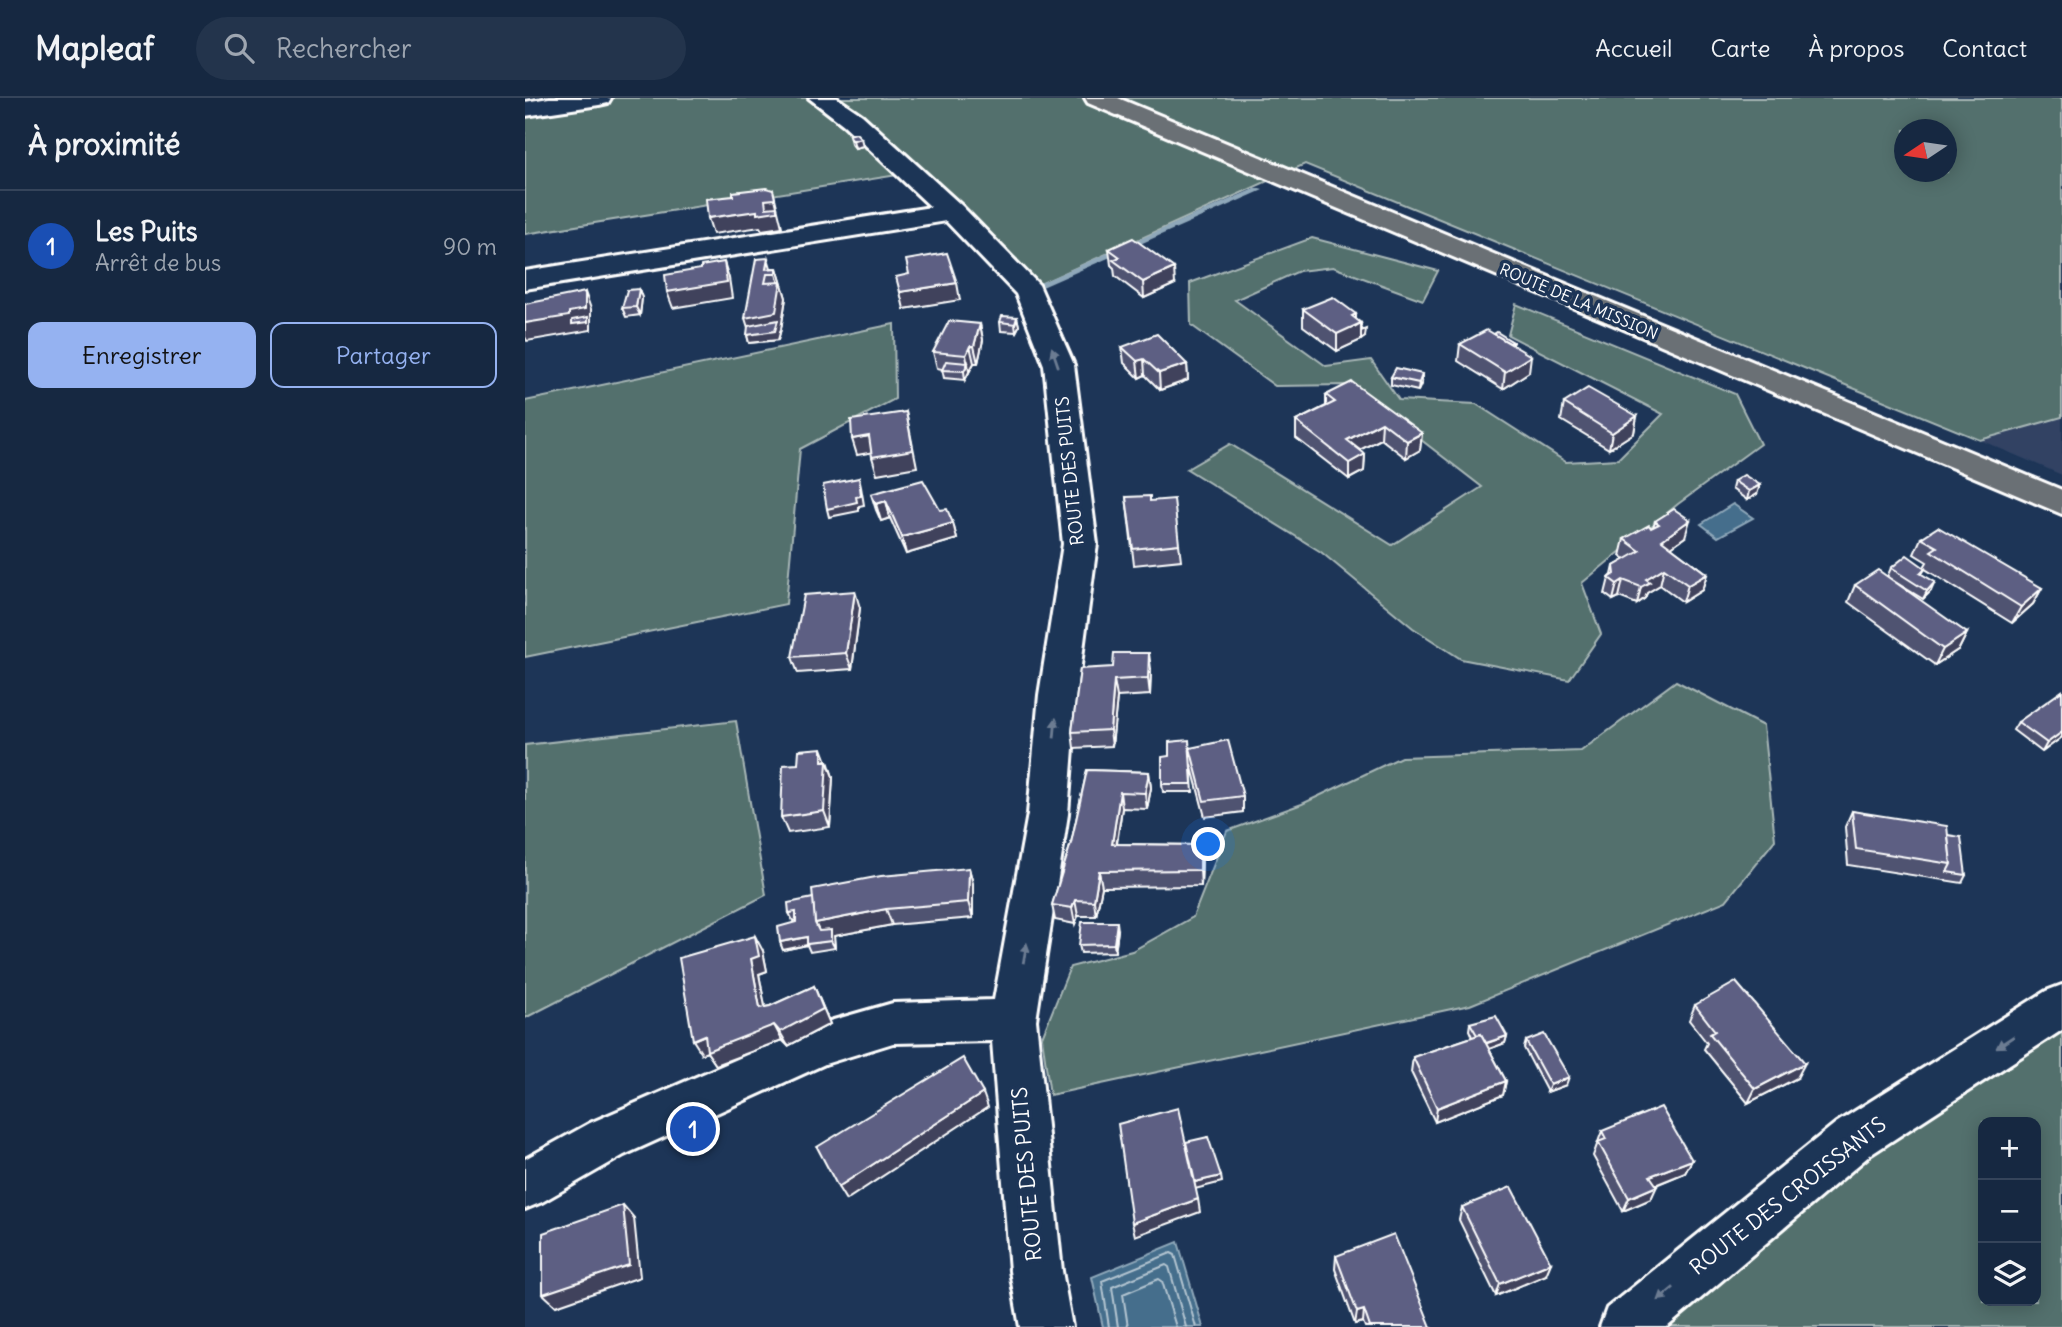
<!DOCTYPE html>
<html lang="fr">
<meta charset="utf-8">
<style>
:root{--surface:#162841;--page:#23344c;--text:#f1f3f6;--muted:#9ea6b1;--line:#35445a;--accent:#95b2f1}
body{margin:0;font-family:Delius,sans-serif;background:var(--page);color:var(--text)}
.controls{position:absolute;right:21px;bottom:21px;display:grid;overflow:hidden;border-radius:14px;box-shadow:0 4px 18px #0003}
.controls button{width:63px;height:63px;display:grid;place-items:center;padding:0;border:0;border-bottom:2px solid var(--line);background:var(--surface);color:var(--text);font:35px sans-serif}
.compass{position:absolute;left:1369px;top:21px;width:63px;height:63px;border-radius:50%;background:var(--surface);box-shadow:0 4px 18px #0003;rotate:257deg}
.you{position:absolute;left:684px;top:747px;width:24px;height:24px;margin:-18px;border:5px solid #fff;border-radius:50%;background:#1a73e8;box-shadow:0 0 0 10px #1a73e833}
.badge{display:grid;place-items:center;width:46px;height:46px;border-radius:50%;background:var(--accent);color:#fff;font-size:23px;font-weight:700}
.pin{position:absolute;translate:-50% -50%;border:4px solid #fff;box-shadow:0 2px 7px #0006}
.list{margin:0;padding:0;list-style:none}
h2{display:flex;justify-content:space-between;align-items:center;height:91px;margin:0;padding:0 28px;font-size:30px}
h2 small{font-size:23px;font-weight:400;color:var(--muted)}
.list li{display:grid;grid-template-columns:46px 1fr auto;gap:21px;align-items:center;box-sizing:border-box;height:112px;padding:0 28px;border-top:2px solid var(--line)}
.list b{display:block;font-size:26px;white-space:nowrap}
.list p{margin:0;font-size:23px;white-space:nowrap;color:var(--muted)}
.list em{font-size:23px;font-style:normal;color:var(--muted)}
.actions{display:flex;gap:14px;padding:21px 28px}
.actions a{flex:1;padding:16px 0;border:2px solid var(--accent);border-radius:14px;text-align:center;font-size:24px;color:var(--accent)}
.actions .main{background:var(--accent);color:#111}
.icon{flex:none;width:38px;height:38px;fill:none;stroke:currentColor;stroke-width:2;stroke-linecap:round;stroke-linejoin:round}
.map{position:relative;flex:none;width:1537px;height:1229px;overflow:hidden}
header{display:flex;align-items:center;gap:42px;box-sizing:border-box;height:98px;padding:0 35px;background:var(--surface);border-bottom:2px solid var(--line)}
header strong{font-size:33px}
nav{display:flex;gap:38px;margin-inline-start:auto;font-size:24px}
.search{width:490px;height:63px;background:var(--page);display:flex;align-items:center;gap:18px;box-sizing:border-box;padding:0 24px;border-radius:38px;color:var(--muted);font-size:26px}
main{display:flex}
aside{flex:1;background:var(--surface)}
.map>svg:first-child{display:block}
</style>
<header>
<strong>Mapleaf</strong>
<div class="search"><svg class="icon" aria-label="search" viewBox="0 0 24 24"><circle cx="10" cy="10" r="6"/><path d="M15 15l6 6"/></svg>Rechercher</div>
<nav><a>Accueil</a><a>Carte</a><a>À propos</a><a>Contact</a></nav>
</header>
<main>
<aside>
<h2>À proximité<small></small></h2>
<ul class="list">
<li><span class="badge" style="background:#1a4fb4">1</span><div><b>Les Puits</b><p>Arrêt de bus</p></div><em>90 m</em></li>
</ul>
<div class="actions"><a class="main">Enregistrer</a><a>Partager</a></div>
</aside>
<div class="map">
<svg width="1537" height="1229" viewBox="0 0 1537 1229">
<rect width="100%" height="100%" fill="#1d3557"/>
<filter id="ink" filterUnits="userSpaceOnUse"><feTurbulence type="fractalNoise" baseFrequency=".0143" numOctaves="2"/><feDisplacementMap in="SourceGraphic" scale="14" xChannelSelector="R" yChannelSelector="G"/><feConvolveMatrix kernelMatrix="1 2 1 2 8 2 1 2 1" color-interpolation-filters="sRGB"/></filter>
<g filter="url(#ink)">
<path fill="#304264" d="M1537 319V377L1455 342Z"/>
<g fill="#526f6d" stroke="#a8b7b6" stroke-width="2" fill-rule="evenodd">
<path d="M51 0H1537V319L1455 342 780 66 515 186 391 74 0 136V8ZM1380 32H1422V74H1380Z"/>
<path d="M787 140 913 173 898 202 808 169 774 173 710 202 801 268 846 262 874 302 951 306 1041 364 1093 361 1138 316 983 237 991 206 1210 296 1235 346 1153 406 1057 485 1076 536 1044 582 936 561 888 530 796 454 662 371 705 346 867 447 957 389 825 287 750 288 666 227 665 185Z"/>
<path d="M369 226 370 301 275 351 261 506 0 559V303Z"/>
<path d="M1151 583 1238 628 1250 742 1201 803 945 907 525 997 517 939 545 869 607 853 668 819 702 733 777 706 876 659 1056 653Z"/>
<path d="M211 623 241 797 0 920V647Z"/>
<path d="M1537 923V1229H1133L1308 1079ZM1458 1024H1511V1203H1458Z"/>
</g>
<g fill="#446e8c" stroke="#8fa8ba" stroke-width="2">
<path d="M1208 406 1228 420 1193 439 1176 426Z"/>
<path d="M653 1144 678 1229H578L567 1179Z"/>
</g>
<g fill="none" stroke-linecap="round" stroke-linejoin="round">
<g stroke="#b4c5d1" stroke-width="2">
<path d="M584 1229 577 1183 646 1155 650 1157 671 1229"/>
<path d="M593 1229 587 1189 641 1167 644 1169 661 1229"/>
<path d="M603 1229 598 1196 634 1181 637 1183 651 1229"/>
</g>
<path fill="#8fa8ba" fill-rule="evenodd" d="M731 90 738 92 515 190H509L508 188Z"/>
<g stroke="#fff" stroke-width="6">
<g id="minor">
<path d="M24 0H86L83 5 74 7 0 18V4Z"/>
<path d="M284 0H312L337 17 437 108 514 187 549 267 572 446 552 597 543 716 511 922 537 1173 547 1229H495L485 1173 467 943 368 945 300 966 99 1057 17 1104 0 1111V1061L65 1025 291 927 368 905 469 902 503 716 514 597 538 446 519 267 491 196 421 123 0 191V173L406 109 319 27Z"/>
<path d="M1537 887V932L1345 1057 1142 1229H1075L1082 1210 1311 1025 1521 893Z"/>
</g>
</g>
<g stroke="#fff" stroke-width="6">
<path id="major" d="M560 0H593L1537 392V416L563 5Z"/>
</g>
<use href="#minor" fill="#1d3557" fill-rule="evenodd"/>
<use href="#major" fill="#6b6f75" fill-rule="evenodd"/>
</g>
<g fill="#505271" stroke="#fff" stroke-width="2">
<path d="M324 37 338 48 330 50 326 45Z"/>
<path d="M584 151 650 186 619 200 590 178 589 170 586 167Z"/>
<path d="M243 160 246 170H252L261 200 256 231 253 242 224 245 222 237Z"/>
<path d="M114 191 117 200 115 217 101 219 97 210Z"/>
<path d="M778 211 831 216V221L836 228 840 239 812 253 778 228Z"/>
<path d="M492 219 494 228 491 234 476 233 475 224Z"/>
<path d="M455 226 458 242 453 265H449L440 282 419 280 417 271 412 270 408 254Z"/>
<path d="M969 236 988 244 987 247 1004 274 978 291 933 263 935 246Z"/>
<path d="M597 249 662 266 663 282 635 292 620 277 614 280 599 265Z"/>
<path d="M866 279 897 284 893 293 866 287Z"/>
<path d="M801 297 897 335 895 352 881 360 856 341 834 352 840 356 839 373 824 381 771 340V323L801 308Z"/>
<path d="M1039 305 1112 318 1109 335 1084 351 1036 322Z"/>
<path d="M1209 383 1235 387 1232 396 1222 402 1207 391Z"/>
<path d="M346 396 415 412 428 425 432 441 381 456 365 420 356 423 351 412Z"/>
<path d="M601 399 625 403 654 446 656 462 609 467Z"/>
<path d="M1130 423 1160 439 1146 449 1182 476 1177 492 1158 504 1135 487 1122 495 1120 500 1112 506 1094 499 1088 502 1080 496 1084 480 1087 477 1089 468 1100 462 1095 458 1099 441 1128 429Z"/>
<path d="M1396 440 1517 490 1508 506 1487 525 1400 471 1397 476 1406 493 1398 501 1362 479 1366 470 1399 469 1402 464 1389 456Z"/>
<path d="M1330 487 1442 535 1434 551 1410 567 1323 504Z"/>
<path d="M335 510 327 571 273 575 267 559Z"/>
<path d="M555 571H626L625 597 592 599 587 648 549 650 547 634Z"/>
<path d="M1493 624 1537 639 1517 654 1488 632Z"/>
<path d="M665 650 718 698V714L680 719 666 666 668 694H638L637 686 644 658Z"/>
<path d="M304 666 308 679 305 729 263 735 256 719Z"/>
<path d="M562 672 624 674 626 690 622 711 597 710 592 746 675 747 677 762 676 788 577 789 571 818H553L550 826 530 822 527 807 546 745Z"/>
<path d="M1327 713 1423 737 1441 777 1437 785 1323 767 1320 729Z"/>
<path d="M444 770 448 786V820L367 827 309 838 310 850 285 854 282 847 258 852 255 844 271 824V822L268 823 264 815Z"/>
<path d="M593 832 590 854 556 855 554 847Z"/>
<path d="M238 853 242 873 234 876 240 909 245 908 289 888 305 926 263 948 257 942 191 967 182 954 177 956Z"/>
<path d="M1170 907 1272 980 1223 1005 1179 951 1182 945 1164 922Z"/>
<path d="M945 925 982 938 980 945 964 951 981 983 978 997 910 1024 886 974 888 959 947 939 944 932Z"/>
<path d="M1001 943 1041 987 1022 994 999 950Z"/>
<path d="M1077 1033 1167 1062 1160 1075 1131 1087 1126 1101 1098 1113 1068 1058Z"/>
<path d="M937 1109 1021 1177 971 1198 934 1122Z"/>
<path d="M811 1158 906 1229H840L838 1224 830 1226 810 1171Z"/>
</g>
<g fill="#41425c" stroke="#fff" stroke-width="2">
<path d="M336 40 338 48 330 50 328 42Z"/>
<path d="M248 92 257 129 237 132 235 129 188 136 183 120 240 102Z"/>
<path d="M199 164 204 180 207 200 148 210 142 194Z"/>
<path d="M252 170 261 200 256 231 253 242 224 245 222 237 225 236 220 220 255 189 251 176Z"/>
<path d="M649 170 650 186 619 200 618 184Z"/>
<path d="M432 185 435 202 379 211 375 194Z"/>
<path d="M114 191 117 200 115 217 111 209Z"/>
<path d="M60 194 66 211V232L2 243 0 239V225L44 214Z"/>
<path d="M831 216V228L836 225V242L812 253V236L827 218Z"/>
<path d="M492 219 494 228 491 234 490 226Z"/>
<path d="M455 226 458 242 453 265 449 248Z"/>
<path d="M841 231 840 239 836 242V233Z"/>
<path d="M445 248 449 265 444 274 441 257Z"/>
<path d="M1006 258 1004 274 978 291 980 274Z"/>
<path d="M619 261 620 277 614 280 612 263Z"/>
<path d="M443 265 444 274 440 282 439 273Z"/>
<path d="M662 266 663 282 635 292 634 275Z"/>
<path d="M897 276V284L893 293 894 285Z"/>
<path d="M381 314 392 369 352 376 347 359Z"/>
<path d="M1112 318 1109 335 1084 351 1087 335Z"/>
<path d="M857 324 856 341 821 359 822 342Z"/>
<path d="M897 335 895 352 881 360 882 343Z"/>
<path d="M344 338 349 354 332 357 327 341Z"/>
<path d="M840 356 839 373 824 381V365Z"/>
<path d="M334 380 336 389 339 407 334 408V413L304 419 302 411Z"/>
<path d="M1235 387 1232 396 1222 402 1224 393Z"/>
<path d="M361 403 365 420 356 423 351 406Z"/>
<path d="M1165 422 1160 439 1139 454 1137 442Z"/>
<path d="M428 425 432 441 381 456 377 439Z"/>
<path d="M1139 470 1135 487 1122 495 1120 500 1112 506 1116 489 1121 481Z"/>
<path d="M1182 476 1177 492 1158 504 1163 487Z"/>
<path d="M1098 482 1094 499 1088 502 1092 486Z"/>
<path d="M1410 484 1406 493 1398 501 1402 493Z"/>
<path d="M1517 490 1508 506 1487 525 1496 509Z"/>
<path d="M330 493 335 510 327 571 321 555Z"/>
<path d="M1442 535 1434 551 1410 567 1418 551Z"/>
<path d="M624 555 626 571 625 597 623 580Z"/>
<path d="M589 582 592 599 587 648 585 632Z"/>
<path d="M1537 634V639L1517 654 1522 645Z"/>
<path d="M297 650 308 679 305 729 299 713Z"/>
<path d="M624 674 626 690 622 711 620 695Z"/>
<path d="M595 694 597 710 589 762 587 746Z"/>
<path d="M675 747 677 762 676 788 675 772Z"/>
<path d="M444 770 448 786V820L443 804Z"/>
<path d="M574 773 577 789 571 818 569 803Z"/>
<path d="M550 802 553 818 550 826 547 810Z"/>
<path d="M361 811 367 827 309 838 310 850 306 843 297 841 290 825Z"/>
<path d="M592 824 593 832 590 854 589 846Z"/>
<path d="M230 838 238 853 242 873 234 876 243 925 235 910 226 861Z"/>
<path d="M282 839V847L258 852 255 844Z"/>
<path d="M289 888 305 926 263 948 255 934Z"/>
<path d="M249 927 257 942 191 967 182 954 177 956 168 942 180 937Z"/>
<path d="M982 938 980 945 956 954 957 947Z"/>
<path d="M1280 965 1272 980 1223 1005 1230 991Z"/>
<path d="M1044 979 1041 987 1022 994 1025 987Z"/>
<path d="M981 983 978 997 910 1024 912 1010Z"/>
<path d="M458 995 463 1009 321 1102 313 1089Z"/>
<path d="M1167 1062 1160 1075 1120 1091 1125 1078Z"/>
<path d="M696 1078 697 1084 670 1091 669 1084Z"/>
<path d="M1132 1088 1126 1101 1098 1113 1104 1100Z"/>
<path d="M673 1101 675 1114 610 1138 607 1125Z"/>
<path d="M98 1107 109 1120 115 1179 31 1208 18 1196Z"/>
<path d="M1026 1165 1021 1177 971 1198 975 1186Z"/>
<path d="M839 1212 838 1224 830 1226 832 1214Z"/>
</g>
<g fill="#5d5f83" stroke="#fff" stroke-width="2">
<path d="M331 35 336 40 328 42 324 37Z"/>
<path d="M241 90 248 92 250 101 240 102 241 110 252 109V113L232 116V113L183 120 181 101 208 98V94Z"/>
<path d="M608 140 649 170 618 184 588 162 595 159 584 151Z"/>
<path d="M422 155 432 185 375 194 371 179 384 176 381 162Z"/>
<path d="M243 160 241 171 252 170 251 176H242L240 185 256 184 251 214 220 220 231 161Z"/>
<path d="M199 164 202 184 142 194 140 177 176 171V168Z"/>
<path d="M114 191 111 209 97 210 102 192Z"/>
<path d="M60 194V211L44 214V218L0 225V206Z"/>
<path d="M808 199 831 216 827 218 836 225 812 236 778 211Z"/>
<path d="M477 218 492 219 490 226 475 224Z"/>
<path d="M63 219V224L47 226V222Z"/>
<path d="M253 222 250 233 222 237 223 228Z"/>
<path d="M424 223 455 226 449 248H445L441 257 408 254Z"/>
<path d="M962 232 1006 258 980 274 935 246Z"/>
<path d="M972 234 988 244 985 245 969 236Z"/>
<path d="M632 236 662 266 634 275 619 261 612 263 597 249Z"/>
<path d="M421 263 443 265 439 273 417 272Z"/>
<path d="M871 270 897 276 894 285 866 279Z"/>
<path d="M827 284 897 335 882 343 857 324 822 342 840 356 824 365 771 323 810 304 801 297Z"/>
<path d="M1063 290 1112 318 1087 335 1039 305Z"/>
<path d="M381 314 388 352 347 359 344 338 327 341 326 322Z"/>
<path d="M1219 377 1235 387 1224 393 1209 383Z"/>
<path d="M334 380 336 398 331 399 332 404 302 411 298 387Z"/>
<path d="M398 382 415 412 422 411 428 425 377 439 361 403 351 406 346 396Z"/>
<path d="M625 398V403L649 401 654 446 608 451 601 399Z"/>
<path d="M1149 411 1165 422 1137 442 1182 476 1163 487 1139 470 1121 481 1125 484 1116 489 1098 482 1092 486 1084 480 1090 476 1089 468 1115 453 1099 441 1124 427 1126 430 1134 426 1130 423Z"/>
<path d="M1413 429 1517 490 1496 509 1406 453 1412 449 1396 440Z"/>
<path d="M1382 457 1400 470 1395 475 1410 484 1402 493 1366 470Z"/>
<path d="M1353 472 1442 535 1418 551 1330 487Z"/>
<path d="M330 493 321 555 267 559 279 497Z"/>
<path d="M589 555H624L623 580 589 582 585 632 547 634 555 571 588 569Z"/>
<path d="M1537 593V634L1522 645 1493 624Z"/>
<path d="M664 642 667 686H637V659L644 658V644Z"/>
<path d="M703 642 718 698 679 703 665 650Z"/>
<path d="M297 650V663H302L299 713 256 719 258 667 273 666 274 652Z"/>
<path d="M562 672 624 674 620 695 595 694 587 746 675 747V772L574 773 569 803 550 802 547 810 527 807 546 745Z"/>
<path d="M1327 713 1422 728 1426 766 1331 751Z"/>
<path d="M1423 737 1436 739 1441 777 1422 774 1426 766Z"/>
<path d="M444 770 443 804 361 811 290 825 287 791 356 778Z"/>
<path d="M288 800 290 825 294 833 306 832V843L282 846V839L255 844 253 829 271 824V814L264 815 263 805Z"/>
<path d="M557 824H592L589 846 554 847Z"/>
<path d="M230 838 234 858 226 861 235 910 245 908 289 888 298 911 255 934 249 927 182 953 180 937 168 942 154 860Z"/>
<path d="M1211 884 1280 965 1230 991 1185 936 1190 933 1170 907Z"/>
<path d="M971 918 982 938 961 945 956 936 952 937 945 925Z"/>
<path d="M956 936 981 983 912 1010 888 959Z"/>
<path d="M1019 936 1044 979 1025 987 1001 943Z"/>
<path d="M438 960 458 995 313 1089 292 1049Z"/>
<path d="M1136 1009 1167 1062 1125 1078 1132 1088 1104 1100 1073 1044 1081 1041 1077 1033Z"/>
<path d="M653 1010 673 1101 607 1125 593 1026Z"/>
<path d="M683 1039 696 1078 670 1084 661 1044Z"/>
<path d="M986 1089 1026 1165 975 1186 937 1109Z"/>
<path d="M98 1107 104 1167 18 1196V1135Z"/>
<path d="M869 1136 906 1229H845L839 1212 832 1214 811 1158Z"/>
</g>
<defs><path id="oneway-solid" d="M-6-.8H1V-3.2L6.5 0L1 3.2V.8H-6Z" transform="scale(1.75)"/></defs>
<g fill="#6c7c92">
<use href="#oneway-solid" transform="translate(530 259) rotate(-109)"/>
<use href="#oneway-solid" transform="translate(530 630) rotate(-85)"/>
<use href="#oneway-solid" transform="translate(500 855) rotate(-80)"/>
<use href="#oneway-solid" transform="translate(1480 944) rotate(147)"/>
<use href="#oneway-solid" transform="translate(1141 1196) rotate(140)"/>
</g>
</g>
<g text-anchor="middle" stroke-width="7" stroke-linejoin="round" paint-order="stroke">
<g font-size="16" fill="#fff" stroke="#1d3557">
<text transform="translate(1054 203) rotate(23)" y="6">ROUTE DE LA MISSION</text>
</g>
<g font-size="18" fill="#fff" stroke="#1d3557">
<text transform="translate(545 373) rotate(-96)" y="6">ROUTE DES PUITS</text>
</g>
<g font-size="21" fill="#fff" stroke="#1d3557">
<text transform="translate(502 1076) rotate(-95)" y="7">ROUTE DES PUITS</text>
<text transform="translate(1263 1098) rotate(-38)" y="7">ROUTE DES CROISSANTS</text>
</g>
</g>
</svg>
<div class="controls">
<button>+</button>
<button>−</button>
<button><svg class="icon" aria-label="layers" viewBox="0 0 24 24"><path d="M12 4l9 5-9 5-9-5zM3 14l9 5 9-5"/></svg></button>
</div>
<svg class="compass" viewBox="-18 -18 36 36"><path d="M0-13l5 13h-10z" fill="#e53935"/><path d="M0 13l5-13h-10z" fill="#9ea6b1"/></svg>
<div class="you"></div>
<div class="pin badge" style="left:168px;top:1031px;background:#1a4fb4">1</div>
</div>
</main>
